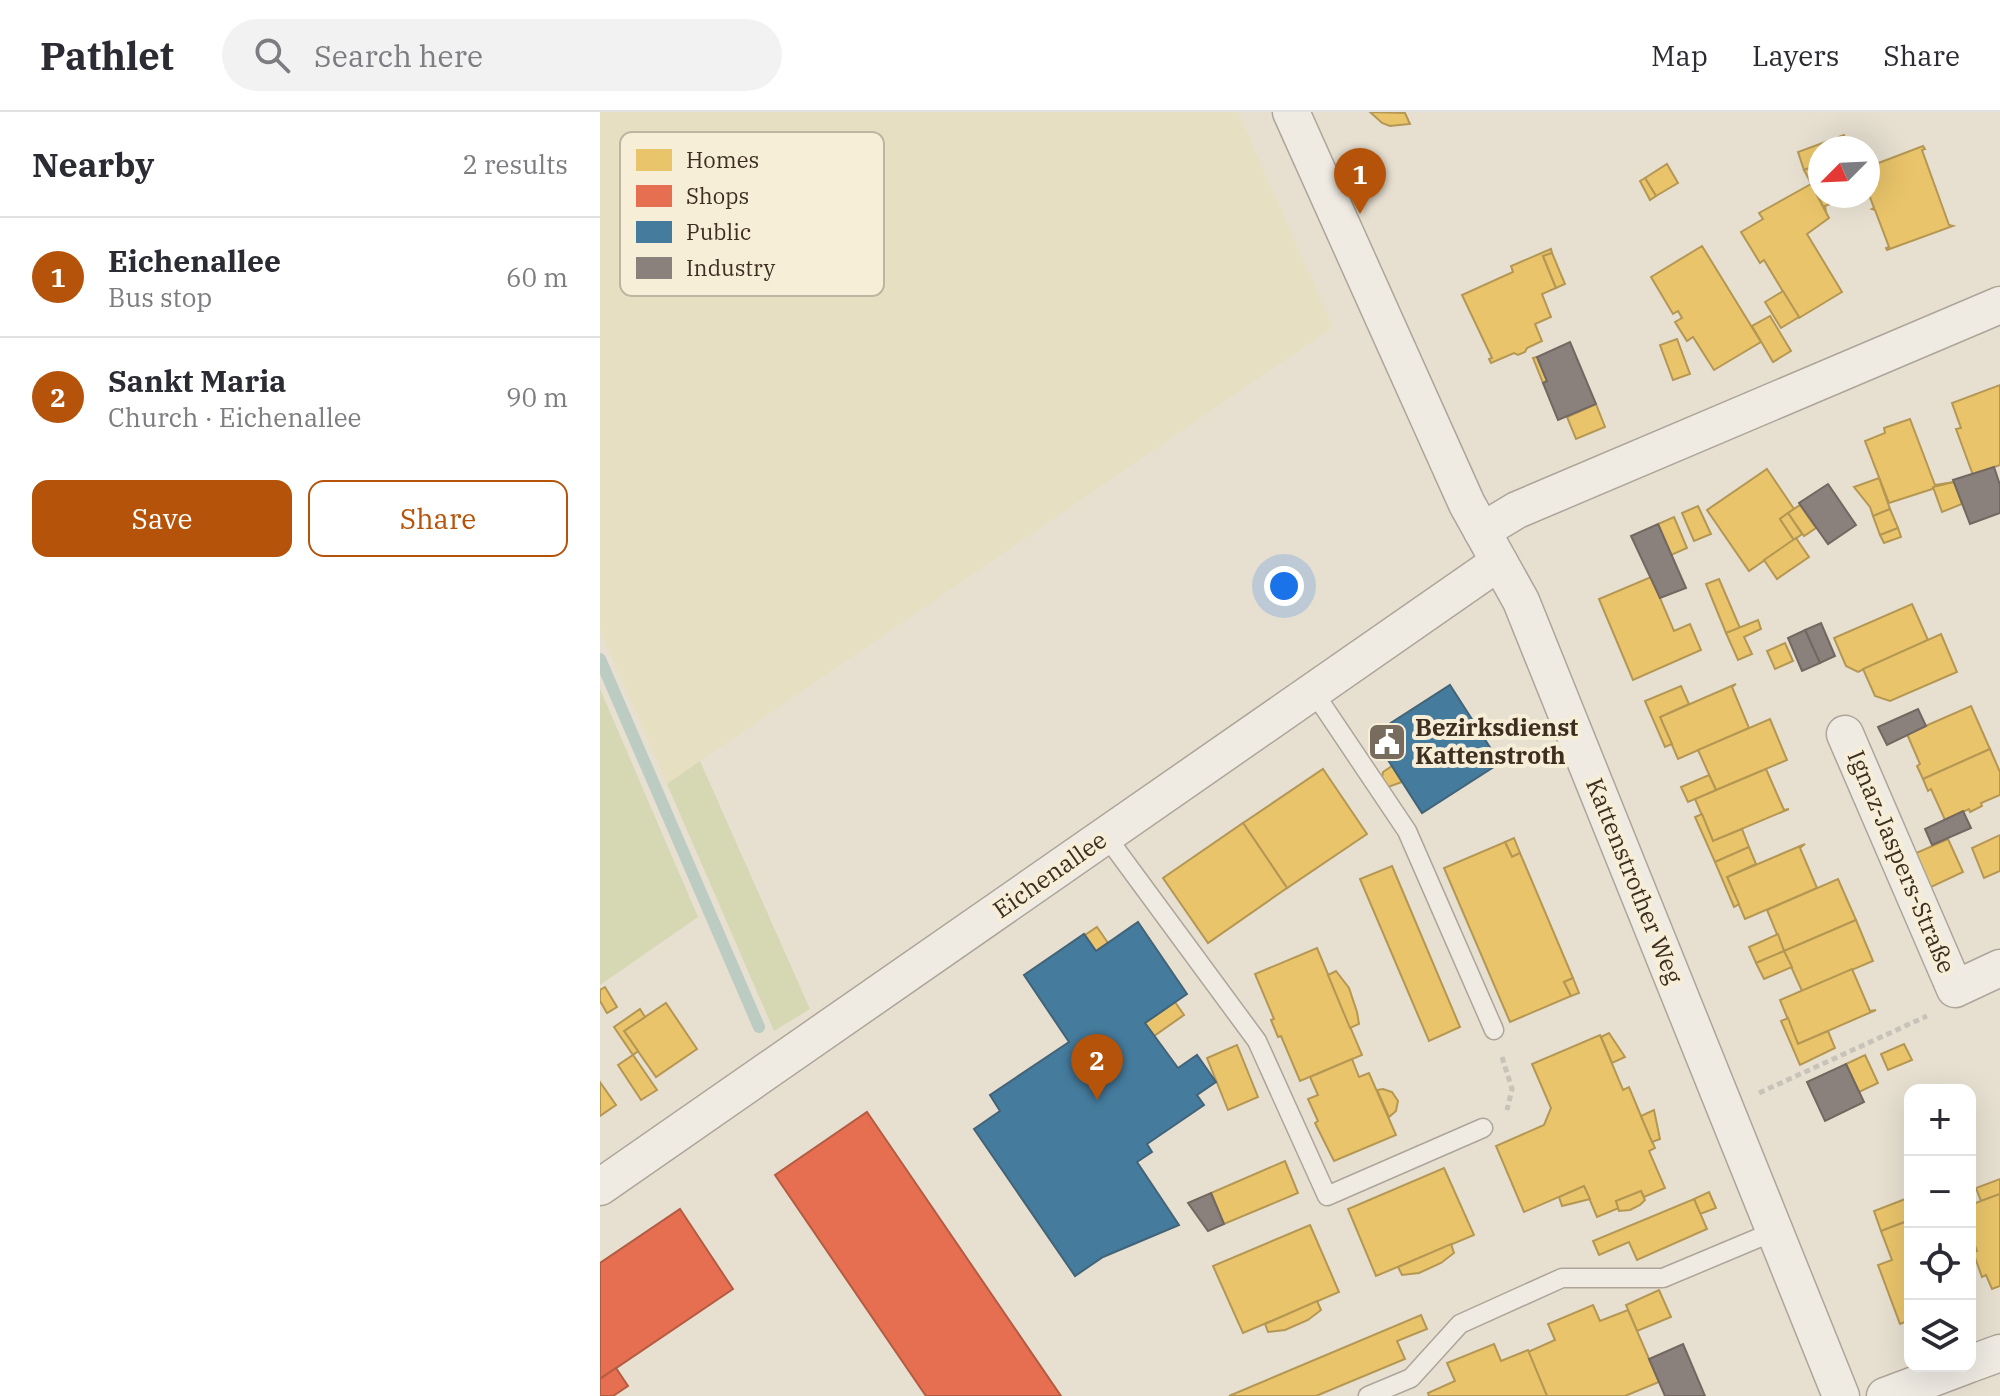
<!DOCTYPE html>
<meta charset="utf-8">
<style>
:root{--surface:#fff;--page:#f2f2f3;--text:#2b2b33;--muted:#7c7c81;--line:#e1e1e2;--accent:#b45309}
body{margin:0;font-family:"IBM Plex Serif",serif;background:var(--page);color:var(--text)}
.controls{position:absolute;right:24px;bottom:24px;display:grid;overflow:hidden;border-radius:16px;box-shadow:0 8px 32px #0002}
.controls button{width:72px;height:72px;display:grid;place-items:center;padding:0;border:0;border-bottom:2px solid var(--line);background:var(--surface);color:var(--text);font:40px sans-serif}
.compass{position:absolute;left:1208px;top:24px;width:72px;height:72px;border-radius:50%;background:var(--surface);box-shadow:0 8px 32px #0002;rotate:246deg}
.you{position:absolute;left:684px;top:474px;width:28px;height:28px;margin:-20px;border:6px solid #fff;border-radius:50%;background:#1a73e8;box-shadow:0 0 0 12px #1a73e833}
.badge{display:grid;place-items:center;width:52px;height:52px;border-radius:50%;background:var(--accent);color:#fff;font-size:26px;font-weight:700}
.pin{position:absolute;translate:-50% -66px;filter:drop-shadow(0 2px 4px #0008)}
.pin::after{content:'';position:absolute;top:42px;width:28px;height:24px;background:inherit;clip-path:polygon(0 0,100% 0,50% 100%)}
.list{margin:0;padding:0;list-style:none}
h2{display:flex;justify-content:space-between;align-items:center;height:104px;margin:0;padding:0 32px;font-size:34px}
h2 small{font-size:26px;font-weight:400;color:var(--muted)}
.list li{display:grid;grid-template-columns:52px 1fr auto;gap:24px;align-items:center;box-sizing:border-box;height:120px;padding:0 32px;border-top:2px solid var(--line)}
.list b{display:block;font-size:30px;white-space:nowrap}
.list p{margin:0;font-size:26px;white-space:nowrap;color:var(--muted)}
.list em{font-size:26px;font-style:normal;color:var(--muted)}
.actions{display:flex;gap:16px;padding:24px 32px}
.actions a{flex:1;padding:18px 0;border:2px solid var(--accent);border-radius:16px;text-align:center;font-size:28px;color:var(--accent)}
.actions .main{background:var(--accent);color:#fff}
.icon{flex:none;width:44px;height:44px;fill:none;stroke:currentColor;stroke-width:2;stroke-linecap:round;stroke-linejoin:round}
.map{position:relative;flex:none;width:1400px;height:1284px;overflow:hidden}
header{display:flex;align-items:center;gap:48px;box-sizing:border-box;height:112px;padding:0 40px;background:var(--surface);border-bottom:2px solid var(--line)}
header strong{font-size:38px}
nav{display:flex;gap:44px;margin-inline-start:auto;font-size:28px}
.search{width:560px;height:72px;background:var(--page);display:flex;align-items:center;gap:20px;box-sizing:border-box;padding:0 28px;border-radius:44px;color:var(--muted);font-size:30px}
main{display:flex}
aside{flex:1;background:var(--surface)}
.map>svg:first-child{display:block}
</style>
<header>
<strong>Pathlet</strong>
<div class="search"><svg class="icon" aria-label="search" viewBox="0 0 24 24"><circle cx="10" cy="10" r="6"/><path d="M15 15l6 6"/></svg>Search here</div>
<nav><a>Map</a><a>Layers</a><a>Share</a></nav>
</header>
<main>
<aside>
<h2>Nearby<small>2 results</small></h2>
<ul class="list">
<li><span class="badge">1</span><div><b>Eichenallee</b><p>Bus stop</p></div><em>60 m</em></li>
<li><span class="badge">2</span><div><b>Sankt Maria</b><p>Church · Eichenallee</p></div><em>90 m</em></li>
</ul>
<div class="actions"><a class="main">Save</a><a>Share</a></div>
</aside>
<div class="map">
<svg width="1400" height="1284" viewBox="0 0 1400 1284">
<rect width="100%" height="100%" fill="#e7e0d1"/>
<path fill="#e6dfc2" d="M0 0H638L733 215 67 672 0 518Z"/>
<g fill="#d6d7b3">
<path d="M0 577 98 805 0 873Z"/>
<path d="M100 649 210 897 174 919 67 672Z"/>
</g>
<g fill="#e9c46a" stroke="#b59754" stroke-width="2">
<path d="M770 0 805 1 810 12 790 14 782 11Z"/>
<path d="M1244 23 1249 36H1220V52L1204 58 1198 40Z"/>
<path d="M1323 34 1325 37 1322 38 1349 113 1353 114 1287 138 1286 136 1289 135 1275 98 1272 97 1274 96 1268 80V55Z"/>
<path d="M1067 52 1078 71 1056 84 1045 66Z"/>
<path d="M1220 52V84H1251L1225 94 1226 100 1204 58Z"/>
<path d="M1045 66 1056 84 1050 88 1040 69Z"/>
<path d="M1211 72 1229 106 1207 122 1242 180 1199 206 1164 148 1160 151 1141 120 1163 107 1159 101Z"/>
<path d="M1102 134 1161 230 1114 258 1093 225 1087 229 1075 210 1082 206 1078 199 1073 202 1051 165Z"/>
<path d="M951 137 952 141 943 144 956 176 942 182 951 205 935 212 942 229 927 236 925 240 918 243 914 241 891 251 889 247 892 246 862 183 913 160 911 154Z"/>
<path d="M952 141 965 172 956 176 943 144Z"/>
<path d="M1183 179 1199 205 1181 216 1165 190Z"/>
<path d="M1170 204 1191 239 1173 250 1152 214Z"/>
<path d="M1077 227 1090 262 1073 268 1060 233Z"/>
<path d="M937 245 947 269 943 271 933 246Z"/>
<path d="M1400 273V353L1373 363 1356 317 1361 316 1352 291Z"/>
<path d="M996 292 1005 315 976 327 967 305Z"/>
<path d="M1310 307 1335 373 1354 370 1289 391 1265 329 1285 321 1284 316Z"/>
<path d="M1167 357 1194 397 1180 407 1194 428 1149 459 1107 398Z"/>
<path d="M1279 366 1290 397 1273 404 1270 395 1254 375Z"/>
<path d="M1354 370 1362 392 1342 400 1333 375Z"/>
<path d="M1200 393 1216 416 1204 424 1188 401Z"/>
<path d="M1098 394 1111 422 1094 429 1082 401Z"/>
<path d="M1290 397 1298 416 1280 423 1273 404Z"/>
<path d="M1188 401 1202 422 1194 428 1180 407Z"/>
<path d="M1074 405 1087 436 1071 443 1058 412Z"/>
<path d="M1298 416 1301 425 1284 431 1280 423Z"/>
<path d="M1196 426 1209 445 1177 467 1164 448Z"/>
<path d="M1051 465 1074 519 1090 512 1101 538 1033 568 999 487Z"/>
<path d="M1119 467 1140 516 1126 521 1106 472Z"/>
<path d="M1312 492 1328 528 1258 560 1246 554 1234 526Z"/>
<path d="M1158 508 1161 517 1144 525 1152 542 1138 548 1126 521Z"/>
<path d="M1341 522 1357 560 1290 589 1275 584 1263 557Z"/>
<path d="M1185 531 1193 549 1175 557 1167 539Z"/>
<path d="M1136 572 1132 575 1149 616 1078 647 1060 605Z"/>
<path d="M1081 574 1089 592 1060 605 1072 632 1065 635 1045 589Z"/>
<path d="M1371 594 1390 637 1323 667 1317 654 1320 652 1307 622Z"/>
<path d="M1170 607 1187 648 1116 678 1098 638Z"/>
<path d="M1390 637 1400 660V683L1381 691 1382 694 1370 700 1369 697 1345 708 1331 677 1328 679 1323 667Z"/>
<path d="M792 654 802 670 788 675 782 665 783 660Z"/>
<path d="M723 657 767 722 687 776 643 711Z"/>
<path d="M1166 657 1184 698 1189 697 1113 729 1095 687Z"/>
<path d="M1109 663 1116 678 1088 690 1081 675Z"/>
<path d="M1102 702 1113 729 1142 717 1149 735 1115 750 1095 705Z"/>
<path d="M643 711 687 776 608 831 563 766Z"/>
<path d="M1400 723V759L1384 766 1372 736Z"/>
<path d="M914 726 920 741 912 745 905 730Z"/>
<path d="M1348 727 1363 760 1329 776 1314 742Z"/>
<path d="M905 730 912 745 920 741 973 866 964 870 971 884 910 910 844 756Z"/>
<path d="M1205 732 1200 736 1217 776 1145 807 1127 765Z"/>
<path d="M1149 735 1156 752 1127 765 1139 792 1134 795 1115 750Z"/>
<path d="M792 754 860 915 829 929 760 767Z"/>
<path d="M1238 767 1256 808 1184 839 1167 798Z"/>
<path d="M1256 808 1273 849 1202 879 1184 839Z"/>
<path d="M497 815 508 831 496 839 485 823Z"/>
<path d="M1178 822 1184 839 1156 851 1149 835Z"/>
<path d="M717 836 762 943 700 969 681 924 678 925 671 908 674 907 655 862Z"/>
<path d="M1184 839 1192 855 1164 867 1156 851Z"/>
<path d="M1252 857 1270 899 1276 898 1198 932 1180 888Z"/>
<path d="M736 859 749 876 757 900 759 912 750 916 728 863Z"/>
<path d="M973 866 979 881 971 884 964 870Z"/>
<path d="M5 875 17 895 7 901 0 889V878Z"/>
<path d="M575 890 584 903 554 924 545 911Z"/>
<path d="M66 891 97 937 56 965 24 919Z"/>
<path d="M40 897 45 905 24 919 38 939 33 943 14 915Z"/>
<path d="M1188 906 1198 932 1228 919 1235 936 1200 953 1181 909Z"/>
<path d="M1009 921 1025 945 1012 951 1001 925Z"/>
<path d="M1000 923 1023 978 1029 975 1041 1004 1055 1036 1049 1039 1065 1076 1044 1085 1041 1079 1016 1089 1019 1096 997 1105 984 1074 924 1100 896 1034 944 1013 951 996 932 952Z"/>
<path d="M1304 932 1312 948 1288 958 1281 942Z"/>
<path d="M637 933 658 985 628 998 607 946Z"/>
<path d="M33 943 57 978 41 988 18 953Z"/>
<path d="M1265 943 1278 971 1259 980 1246 952Z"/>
<path d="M752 947 759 965 769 961 796 1023 734 1049 715 1011 718 1009 708 987 718 983 710 965Z"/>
<path d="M0 970 16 993 0 1004Z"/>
<path d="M783 977 792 980 798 989 796 999 789 1005 777 978Z"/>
<path d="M1054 998 1060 1027 1052 1030 1041 1004Z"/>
<path d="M685 1049 698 1081 624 1112 611 1081Z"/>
<path d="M844 1056 874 1123 776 1164 748 1097Z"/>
<path d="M1400 1067V1082L1381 1089 1376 1076Z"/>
<path d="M984 1074 990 1087 962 1094 959 1085Z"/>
<path d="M1041 1079 1045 1088 1040 1093 1030 1098 1019 1099 1016 1089Z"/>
<path d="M1109 1080 1116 1096 1100 1102 1094 1087Z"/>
<path d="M1400 1082V1174L1392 1177 1386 1163 1382 1165 1373 1140 1377 1139 1370 1120V1093Z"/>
<path d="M1308 1086 1310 1108 1281 1119 1274 1099Z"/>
<path d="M1094 1087 1107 1117 1037 1148 1029 1130 999 1143 993 1129Z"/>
<path d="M1310 1108V1208L1300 1212 1278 1153 1292 1148 1281 1119Z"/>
<path d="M710 1113 739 1180 643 1221 613 1154Z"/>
<path d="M851 1132 854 1141 841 1151 819 1161 802 1163 798 1155Z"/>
<path d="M1059 1178 1071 1205 1037 1219 1026 1193Z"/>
<path d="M717 1189 721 1198 708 1208 685 1218 668 1220 665 1212Z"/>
<path d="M993 1193 1000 1209 1028 1198 1059 1270 1025 1284H947L928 1240 955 1228 948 1212Z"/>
<path d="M821 1203 827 1217 797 1229 805 1247 716 1284H629Z"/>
<path d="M894 1232 901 1249 928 1238 947 1284H829L828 1281 855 1269 847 1251Z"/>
</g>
<g fill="#e76f51" stroke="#b45c42" stroke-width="2">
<path d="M267 1000 461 1284H326L175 1063Z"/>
<path d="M80 1097 133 1177 0 1267V1151Z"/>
<path d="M16 1256 28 1274 13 1284H0V1267Z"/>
</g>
<g fill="#457b9d" stroke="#436478" stroke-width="2">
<path d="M850 573 900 651 822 701 772 623Z"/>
<path d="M538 810 587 882 545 911 578 956 597 943 616 970 597 983 604 993 547 1032 552 1040 537 1050 579 1113 503 1145 475 1164 374 1017 400 999 390 983 469 930 424 863 484 822 496 839Z"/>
</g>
<g fill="#8a817c" stroke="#736860" stroke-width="2">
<path d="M970 230 996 292 958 308 943 271 947 269 937 245Z"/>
<path d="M1394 355 1400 373V401L1370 412 1353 368Z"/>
<path d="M1228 372 1256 413 1228 432 1199 391Z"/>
<path d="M1058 412 1086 476 1060 486 1031 424Z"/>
<path d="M1221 511 1235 544 1220 551 1205 518Z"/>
<path d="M1205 518 1220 551 1202 559 1188 526Z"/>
<path d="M1318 597 1326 614 1287 633 1278 615Z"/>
<path d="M1363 699 1371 716 1332 733 1325 717Z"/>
<path d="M1246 952 1264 990 1225 1009 1207 970Z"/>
<path d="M611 1081 624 1112 608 1119 588 1091Z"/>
<path d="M1083 1232 1105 1284H1065L1059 1270 1049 1247Z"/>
</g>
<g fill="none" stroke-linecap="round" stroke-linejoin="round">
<path stroke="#bcccc2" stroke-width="12" d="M0 547 159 915"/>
<g stroke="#ada599" stroke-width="21">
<g id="service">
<path d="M713 579 807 719 894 918"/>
<path d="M506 724 657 929 727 1084 883 1016"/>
<path d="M768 1284 811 1266 860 1212 962 1166H1063L1175 1119"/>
</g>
</g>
<g stroke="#ada599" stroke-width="39">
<g id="minor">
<path d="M691 0 867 392 921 489 1241 1284"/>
<path d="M882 419 917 398 1400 193"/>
<path d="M1245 622 1355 877 1400 856"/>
<path d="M0 1075 899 450"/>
<path d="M1370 1252 1400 1241"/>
<path d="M1285 1284 1365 1254"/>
</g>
</g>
<g stroke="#c8c2b9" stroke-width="5" stroke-dasharray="6 4" stroke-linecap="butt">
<path d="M902 945 912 977 907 998"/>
<path d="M1159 981 1327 904"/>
</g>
<use href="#service" stroke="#efebe3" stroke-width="18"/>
<use href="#minor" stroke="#efebe3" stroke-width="36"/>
</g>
<defs>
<g id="civic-square" transform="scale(2)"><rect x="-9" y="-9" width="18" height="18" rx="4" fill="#786c5e" stroke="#f7eed8"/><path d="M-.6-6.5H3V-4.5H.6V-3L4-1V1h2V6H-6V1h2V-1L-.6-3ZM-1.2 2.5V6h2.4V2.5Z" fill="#fff"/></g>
</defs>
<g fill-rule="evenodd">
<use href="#civic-square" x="787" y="630"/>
</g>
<g text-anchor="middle" stroke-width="8" stroke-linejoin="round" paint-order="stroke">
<g font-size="24" font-weight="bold" fill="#3d2e20" stroke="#f7eed8" text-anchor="start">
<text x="815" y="624">Bezirksdienst<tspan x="815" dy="28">Kattenstroth</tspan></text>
</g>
<g font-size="24" fill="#3d2e20" stroke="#f7eed8">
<text transform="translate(1301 750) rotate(67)" y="8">Ignaz-Jaspers-Straße</text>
<text transform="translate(450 763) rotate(-35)" y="8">Eichenallee</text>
<text transform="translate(1034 769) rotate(68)" y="8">Kattenstrother Weg</text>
</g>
</g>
<rect x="20" y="20" width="264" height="164" rx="12" fill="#f7eed8" stroke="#bfb4a1" stroke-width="2"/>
<rect x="36" y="37" width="36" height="22" fill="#e9c46a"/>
<rect x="36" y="73" width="36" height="22" fill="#e76f51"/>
<rect x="36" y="109" width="36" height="22" fill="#457b9d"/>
<rect x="36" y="145" width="36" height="22" fill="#8a817c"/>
<g font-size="22" fill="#3d2e20">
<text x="86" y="56">Homes</text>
<text x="86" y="92">Shops</text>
<text x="86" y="128">Public</text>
<text x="86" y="164">Industry</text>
</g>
</svg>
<div class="controls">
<button>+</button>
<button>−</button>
<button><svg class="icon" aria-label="locate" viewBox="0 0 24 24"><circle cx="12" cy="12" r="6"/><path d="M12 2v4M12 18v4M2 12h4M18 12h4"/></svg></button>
<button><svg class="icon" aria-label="layers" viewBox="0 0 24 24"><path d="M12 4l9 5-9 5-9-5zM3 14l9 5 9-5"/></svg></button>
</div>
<svg class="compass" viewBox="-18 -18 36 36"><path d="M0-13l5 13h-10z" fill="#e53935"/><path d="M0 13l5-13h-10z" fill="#7c7c81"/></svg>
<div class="you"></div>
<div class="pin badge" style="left:760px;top:102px">1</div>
<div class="pin badge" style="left:497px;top:988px">2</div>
</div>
</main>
